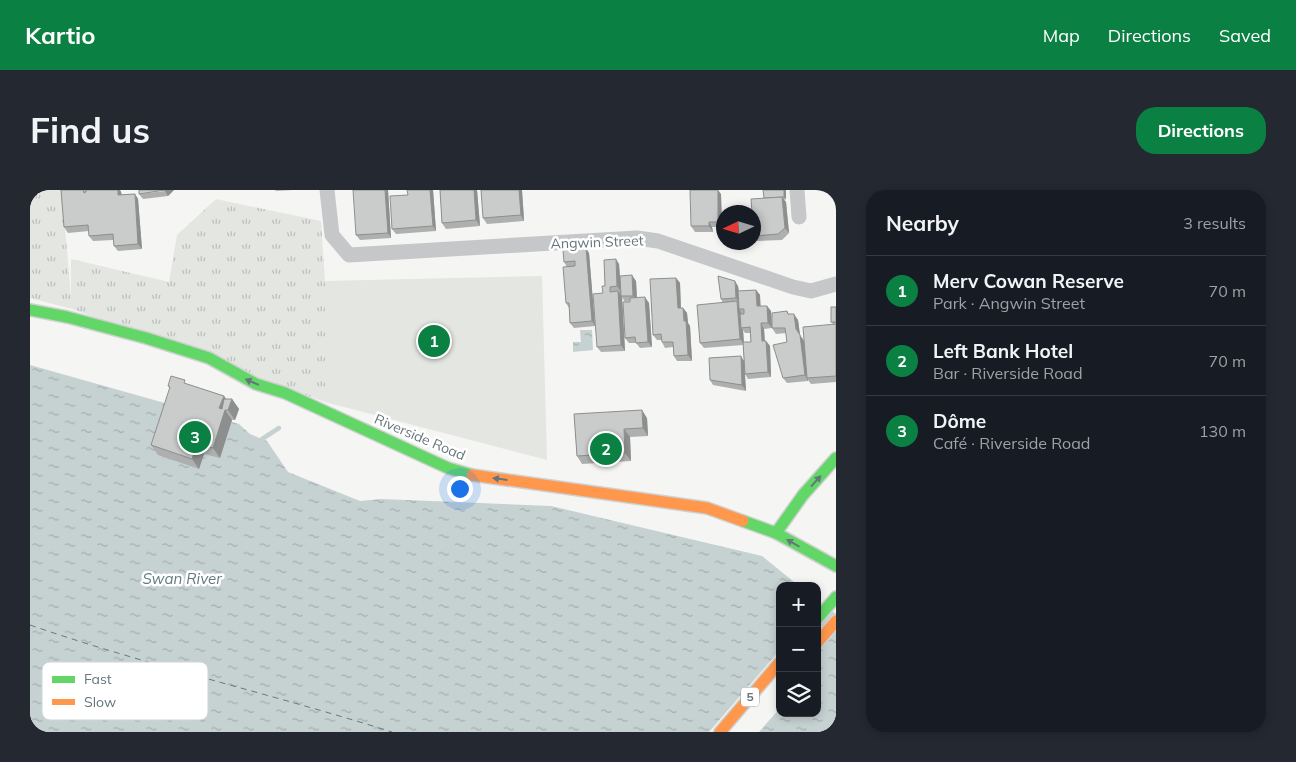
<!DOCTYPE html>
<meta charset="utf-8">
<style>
:root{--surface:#171b24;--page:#242831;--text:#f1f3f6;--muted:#9ea1a6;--line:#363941;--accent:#0b8043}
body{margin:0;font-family:Mulish,sans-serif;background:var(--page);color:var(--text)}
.controls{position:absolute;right:15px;bottom:15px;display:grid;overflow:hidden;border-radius:10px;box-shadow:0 2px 8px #0003}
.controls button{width:45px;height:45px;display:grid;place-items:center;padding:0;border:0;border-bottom:1px solid var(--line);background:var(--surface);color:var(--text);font:25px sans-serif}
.compass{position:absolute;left:686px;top:15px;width:45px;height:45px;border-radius:50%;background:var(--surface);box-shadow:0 2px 8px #0003;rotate:266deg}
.you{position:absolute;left:429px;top:298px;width:18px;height:18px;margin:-12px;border:4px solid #fff;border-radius:50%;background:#1a73e8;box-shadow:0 0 0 8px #1a73e833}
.badge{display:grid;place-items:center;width:32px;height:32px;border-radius:50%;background:var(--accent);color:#fff;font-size:16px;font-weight:700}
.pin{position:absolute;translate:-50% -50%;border:2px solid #fff;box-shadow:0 1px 5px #0006}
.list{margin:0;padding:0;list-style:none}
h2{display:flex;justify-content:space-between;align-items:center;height:65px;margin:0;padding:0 20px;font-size:21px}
h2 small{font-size:16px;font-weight:400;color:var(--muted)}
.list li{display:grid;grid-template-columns:32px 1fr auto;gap:15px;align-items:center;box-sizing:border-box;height:70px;padding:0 20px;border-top:1px solid var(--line)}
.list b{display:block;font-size:19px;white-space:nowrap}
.list p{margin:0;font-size:16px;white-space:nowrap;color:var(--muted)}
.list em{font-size:16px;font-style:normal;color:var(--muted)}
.icon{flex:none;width:28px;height:28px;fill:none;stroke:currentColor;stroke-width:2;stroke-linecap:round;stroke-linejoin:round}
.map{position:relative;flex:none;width:806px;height:542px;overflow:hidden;border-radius:20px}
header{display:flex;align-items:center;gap:30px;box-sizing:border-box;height:70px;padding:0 25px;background:var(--accent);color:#fff}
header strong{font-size:24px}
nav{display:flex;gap:28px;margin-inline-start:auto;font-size:18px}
.intro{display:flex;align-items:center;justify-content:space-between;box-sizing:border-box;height:120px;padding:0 30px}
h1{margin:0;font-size:35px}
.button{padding:12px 22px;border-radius:20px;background:var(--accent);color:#fff;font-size:18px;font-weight:700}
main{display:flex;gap:30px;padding:0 30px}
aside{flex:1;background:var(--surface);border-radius:20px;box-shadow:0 2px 8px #0003}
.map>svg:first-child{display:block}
</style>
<header>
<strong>Kartio</strong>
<nav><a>Map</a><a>Directions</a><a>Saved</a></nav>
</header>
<div class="intro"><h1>Find us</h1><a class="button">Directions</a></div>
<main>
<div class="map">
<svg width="806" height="542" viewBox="0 0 806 542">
<defs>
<pattern id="grass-tufts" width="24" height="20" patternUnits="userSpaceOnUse" patternTransform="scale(1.25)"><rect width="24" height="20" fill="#e4e6e2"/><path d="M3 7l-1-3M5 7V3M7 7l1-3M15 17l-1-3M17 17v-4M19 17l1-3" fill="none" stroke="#bcbfbc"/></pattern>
<pattern id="water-ripples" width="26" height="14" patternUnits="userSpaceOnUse" patternTransform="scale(1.25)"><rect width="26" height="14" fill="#c6d1d1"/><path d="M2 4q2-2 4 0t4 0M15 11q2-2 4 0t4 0" fill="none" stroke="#a4aeaf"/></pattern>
</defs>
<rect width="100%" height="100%" fill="#f5f5f4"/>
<path fill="url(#grass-tufts)" d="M0 0H32L41 109V69L139 92 147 45 186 9 291 31 295 91V212L42 119 0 108Z"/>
<path fill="#e4e6e2" d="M512 86 517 270 295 212V91Z"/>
<g fill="url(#water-ripples)">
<path d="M550 140H562L563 160 543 162V152H551Z"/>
<path d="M0 175 209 234 220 244 237 251 258 282 330 311 351 309 521 316 732 366 769 396H750V523H787V410L806 424V542H0Z"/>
</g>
<path fill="#f5f5f4" d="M750 460V518L729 542H679Z"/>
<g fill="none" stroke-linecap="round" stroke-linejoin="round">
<path stroke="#c6d1d1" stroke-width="4.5" d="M232 249 249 238"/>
<path stroke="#637b7d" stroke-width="1" stroke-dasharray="6 5" stroke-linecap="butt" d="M0 435C119 476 242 504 362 542"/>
<g stroke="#cfd1d1" stroke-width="14">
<g id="fast">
<path d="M0 120 37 127 116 148 179 168 226 194 255 203 418 278 442 285"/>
<path d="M713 331 746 343 806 376"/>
<path d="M746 343 773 305 806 268"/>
<path d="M787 429 806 407"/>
</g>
</g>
<g stroke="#cfd1d1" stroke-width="14">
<g id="slow">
<path d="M442 285 677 318 713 331"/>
<path d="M787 453 806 431"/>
<path d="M690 542 750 472"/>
</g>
</g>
<g stroke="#c5c7c8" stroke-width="15">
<path d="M297 0 302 45 319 65 607 48 628 51 763 97 781 101 806 94"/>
<path d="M767 0 769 27"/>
</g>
<use href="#fast" stroke="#63d668" stroke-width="11"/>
<use href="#slow" stroke="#ff974d" stroke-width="11"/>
</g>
<g fill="#aeafaf" fill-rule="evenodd">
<path d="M31 0H90L91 2 92 5 105 4 108 9 112 59 88 61 84 56 83 50 63 51 59 46V41L38 43 34 37Z"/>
<path d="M144 0 138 6 113 9 109 4Z"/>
<path d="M245 0H263L246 1Z"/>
<path d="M358 0 361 48 330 50 326 45Z"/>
<path d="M403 0 406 41 366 44 362 39 378 5Z"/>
<path d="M410 0H447L450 36 416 39 412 33Z"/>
<path d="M492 0 494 31 457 34 453 28Z"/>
<path d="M756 0V9L754 10 756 12 759 43 752 50 727 51 724 47V22Z"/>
<path d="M691 4 692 37H682L683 42H665L661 36Z"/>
<path d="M559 63 565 136 544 138 540 133 539 118 536 113 537 77 534 72Z"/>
<path d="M589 74 590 86 606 91 607 108 619 113 622 157 610 158 606 153H599L595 148 600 111 595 112 592 107 595 161 571 162 567 157 573 103 575 96Z"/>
<path d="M646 88 650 93 651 118H653L657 123 658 133 660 136 662 171H647L644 166 643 157 635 158 632 152V150H627L623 145Z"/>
<path d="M708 96 709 101 726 100 730 105V116H737L741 121 742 138 734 139 735 151H736L740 156 741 187 718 189 715 184 716 201 683 195 680 190 714 170 713 155 674 158 670 153 693 113 691 109ZM713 140 715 143H720L721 152H714Z"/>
<path d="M806 117V192L781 194 778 190V191L757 193 753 188 757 152 756 143 746 144 742 138 757 121 759 124 768 130 770 145 774 151 776 171 803 134 801 132Z"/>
<path d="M157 194 194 206 196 209H202L209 219 205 230H202L190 268 174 264 169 279 128 265 121 255 140 199 138 196Z"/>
<path d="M544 224 617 228 618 246 600 247 601 271 552 274 547 266Z"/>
</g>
<g fill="#8d8f8f">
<path d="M88 0H90L91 2 92 10 88 5Z"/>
<path d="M135 0H144L138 6 135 1Z"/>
<path d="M355 0H358L361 48 358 43Z"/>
<path d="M400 0H403L406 41 403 36Z"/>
<path d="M444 0H447L450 36 446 30Z"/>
<path d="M489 0H492L494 31 491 25Z"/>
<path d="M688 0 691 4 692 37 688 32Z"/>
<path d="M754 0H756V9L754 7Z"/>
<path d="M105 4 108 9 112 59 108 54Z"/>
<path d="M752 7 756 12 759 43 755 38Z"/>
<path d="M679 32 682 37 683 42 679 36Z"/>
<path d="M556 58 559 63 565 136 562 131Z"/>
<path d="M586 69 589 74 591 102 587 96Z"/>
<path d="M602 85 606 91 607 111 603 106Z"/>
<path d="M646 88 650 93 651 123 648 118Z"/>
<path d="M705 91 708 96 710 114 706 108Z"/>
<path d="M726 100 730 105 731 121 727 116Z"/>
<path d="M588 101 592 106 595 161 591 155Z"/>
<path d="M615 107 619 113 622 157 618 152Z"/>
<path d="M707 111 710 117 709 119 711 122 712 138H711L713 140 714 154 710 149Z"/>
<path d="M737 116 741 121 742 138 738 133Z"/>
<path d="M653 118 657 123 658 133 660 136 662 171 658 165Z"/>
<path d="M764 124 768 130 770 145 766 139Z"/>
<path d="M731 133 734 139 735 157 732 151Z"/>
<path d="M770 145 774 151 778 191 775 185Z"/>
<path d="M736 151 740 156 741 187 738 182Z"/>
<path d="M711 166 714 171 716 201 712 195Z"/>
<path d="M194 206 200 215 202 209 209 219 205 230 198 220H195L202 230 190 268 183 258 189 218Z"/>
<path d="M612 220 617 228 618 246 613 238Z"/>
<path d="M594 239 600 247 601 271 595 263Z"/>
<path d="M167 254 174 264 169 279 162 269Z"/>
</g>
<g fill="#cacccc" stroke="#8d8f8f">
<path d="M31 0H53L54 3 56 2V0H88V5L105 4 108 54 84 56 83 44 59 46 58 35 34 37Z"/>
<path d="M109 0H135L109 4Z"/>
<path d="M323 0H355L358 43 326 45Z"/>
<path d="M377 0H400L403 36 362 39 360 6 378 5Z"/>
<path d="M410 0H444L446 30 412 33Z"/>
<path d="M451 0H489L491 25 453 28Z"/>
<path d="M660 0H688V32H679V36H661Z"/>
<path d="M733 0H754V7L734 8Z"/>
<path d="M752 7 755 38 748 44 724 46V22H722L721 9Z"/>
<path d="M556 58 562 131 540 133 539 113H536L533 77 545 76V71L534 72 533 60Z"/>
<path d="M586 69 587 96 580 97V102L588 101 591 155 567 157 563 104 573 103 572 96H575L574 70Z"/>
<path d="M602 85 603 106H591L590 86Z"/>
<path d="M688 86 705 91 706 108 691 109Z"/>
<path d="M646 88 648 118H653L654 131H656L658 165 644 166 643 152H632L631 144 623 145 620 89Z"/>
<path d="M726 100 727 116H737L738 133H731L732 151H736L738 182 715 184 713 152H721L720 137 711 138 710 124H714V119H709L708 101Z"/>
<path d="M615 107 618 152 606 153 605 147 595 148 593 112H600V108Z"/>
<path d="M707 111 710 149 670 153 667 115Z"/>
<rect x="801" y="117" width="5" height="15"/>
<path d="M757 121 758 124H764L766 139 770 145 775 185 753 188 743 155 757 152 755 138H742V123Z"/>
<path d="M806 134V186L777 188 773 137Z"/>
<path d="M711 166 712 195 680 190 679 168Z"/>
<path d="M141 186 155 190 154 193 194 206 189 218 192 219 194 209H202L198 220H195L183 258 167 254 162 269 121 255 140 197 138 196Z"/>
<path d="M612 220 613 238 594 239 595 263 547 266 544 224Z"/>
</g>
<defs><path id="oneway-solid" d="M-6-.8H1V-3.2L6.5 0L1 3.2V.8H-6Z" transform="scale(1.25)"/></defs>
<g fill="#64757b">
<use href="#oneway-solid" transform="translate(222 192) rotate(-157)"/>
<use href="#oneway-solid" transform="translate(470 289) rotate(-173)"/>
<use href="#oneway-solid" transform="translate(786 291) rotate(-48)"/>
<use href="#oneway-solid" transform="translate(763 353) rotate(-150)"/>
</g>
<g text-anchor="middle" stroke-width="5" stroke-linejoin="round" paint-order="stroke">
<rect fill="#fff" stroke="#929ea3" stroke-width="1" x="711" y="497.5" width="18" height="19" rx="4"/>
<g font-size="12" font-weight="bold" fill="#64757b">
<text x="720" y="511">5</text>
</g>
<g font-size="14" fill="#64757b" stroke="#fff">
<text transform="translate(567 52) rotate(-2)" y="5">Angwin Street</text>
<text transform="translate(390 247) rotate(23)" y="5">Riverside Road</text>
</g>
<g font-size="15" font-style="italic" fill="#637b7d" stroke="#fff">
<text x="152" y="394">Swan River</text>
</g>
</g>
<rect x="12" y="472" width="166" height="58" rx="8" fill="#fff" stroke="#d0d6d7" stroke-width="1"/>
<rect x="22" y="486" width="23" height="7" fill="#63d668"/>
<rect x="22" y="509" width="23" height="6" fill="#ff974d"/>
<g font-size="14" fill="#64757b">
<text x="54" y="494">Fast</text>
<text x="54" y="517">Slow</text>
</g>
</svg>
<div class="controls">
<button>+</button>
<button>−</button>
<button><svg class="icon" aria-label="layers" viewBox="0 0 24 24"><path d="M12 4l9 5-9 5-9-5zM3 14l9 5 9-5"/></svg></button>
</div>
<svg class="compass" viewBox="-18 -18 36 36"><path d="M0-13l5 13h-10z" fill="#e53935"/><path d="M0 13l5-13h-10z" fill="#9ea1a6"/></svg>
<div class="you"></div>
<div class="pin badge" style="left:404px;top:151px">1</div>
<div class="pin badge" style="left:576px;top:259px">2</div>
<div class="pin badge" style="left:165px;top:247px">3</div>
</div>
<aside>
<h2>Nearby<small>3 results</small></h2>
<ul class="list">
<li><span class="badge">1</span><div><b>Merv Cowan Reserve</b><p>Park · Angwin Street</p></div><em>70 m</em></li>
<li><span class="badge">2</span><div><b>Left Bank Hotel</b><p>Bar · Riverside Road</p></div><em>70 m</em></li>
<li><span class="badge">3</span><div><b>Dôme</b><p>Café · Riverside Road</p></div><em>130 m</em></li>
</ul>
</aside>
</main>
